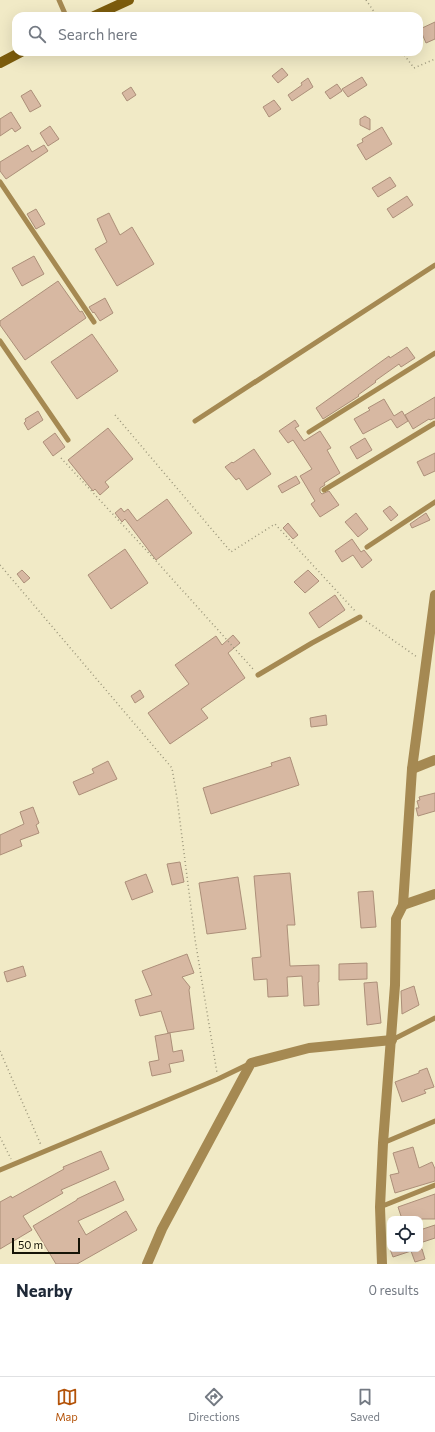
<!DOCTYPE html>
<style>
:root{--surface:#fff;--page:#f6f6f7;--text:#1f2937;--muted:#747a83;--line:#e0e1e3;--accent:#b45309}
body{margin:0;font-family:Commissioner,sans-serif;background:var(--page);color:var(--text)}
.controls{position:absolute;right:12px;bottom:12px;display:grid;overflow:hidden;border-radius:8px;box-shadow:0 4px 16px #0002}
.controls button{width:36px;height:36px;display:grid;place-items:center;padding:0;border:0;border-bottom:1px solid var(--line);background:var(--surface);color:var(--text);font:20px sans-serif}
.scale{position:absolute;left:12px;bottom:10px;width:68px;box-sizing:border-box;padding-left:4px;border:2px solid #151306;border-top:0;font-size:11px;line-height:14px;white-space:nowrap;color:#151306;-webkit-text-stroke:3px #fef7d3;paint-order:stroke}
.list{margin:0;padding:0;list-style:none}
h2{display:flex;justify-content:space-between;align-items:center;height:52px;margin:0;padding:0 16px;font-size:17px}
h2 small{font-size:13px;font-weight:400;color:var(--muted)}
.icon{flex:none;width:22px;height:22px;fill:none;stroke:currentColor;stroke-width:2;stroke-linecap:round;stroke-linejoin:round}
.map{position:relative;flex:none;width:435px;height:1264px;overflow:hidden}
.search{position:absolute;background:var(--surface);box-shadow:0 4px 16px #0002;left:12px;right:12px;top:12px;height:44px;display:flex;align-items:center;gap:10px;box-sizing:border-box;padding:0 14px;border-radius:12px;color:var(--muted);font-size:15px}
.sheet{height:112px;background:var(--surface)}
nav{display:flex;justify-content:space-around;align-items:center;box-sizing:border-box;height:56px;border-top:1px solid var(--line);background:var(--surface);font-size:11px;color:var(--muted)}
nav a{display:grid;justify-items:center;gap:2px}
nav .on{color:var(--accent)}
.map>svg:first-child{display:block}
</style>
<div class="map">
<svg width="435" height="1264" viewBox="0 0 435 1264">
<rect width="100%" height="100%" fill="#f1eac6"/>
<g fill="#d7b8a2" stroke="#ac8f79">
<path d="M435 22V39L426 43 420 29Z"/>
<path d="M282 68 288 75 278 83 272 76Z"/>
<path d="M362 77 367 85 348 97 342 89Z"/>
<path d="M308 78 313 87 292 101 288 95 302 85 301 83Z"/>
<path d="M337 84 342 91 330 99 325 92Z"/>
<path d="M131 87 136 95 127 101 122 93Z"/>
<path d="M31 90 41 106 30 112 21 96Z"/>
<path d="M274 100 281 109 269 117 263 107Z"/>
<path d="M11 112 21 128 15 132 12 128 0 136V119Z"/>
<path d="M365 116 370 119V130L360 125V119Z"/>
<path d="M50 126 59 139 48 146 40 133Z"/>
<path d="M382 127 392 144 366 160 357 145 363 142 362 139Z"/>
<path d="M28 145 32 152 44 145 48 151 6 179 0 171V162Z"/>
<path d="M390 177 396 186 378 197 372 188Z"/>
<path d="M407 196 413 205 393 218 387 209Z"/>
<path d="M36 209 45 224 36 229 27 214Z"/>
<path d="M109 213 120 235 132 227 154 264 117 286 95 249 107 242 97 219Z"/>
<path d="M34 256 44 274 22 286 12 268Z"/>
<path d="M58 281 80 312 82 311 86 318 25 360 0 325V321Z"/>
<path d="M105 298 113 313 100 321 94 312 93 313 89 307Z"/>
<path d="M92 334 118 371 77 399 51 362Z"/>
<path d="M407 347 415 358 401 367 399 364 375 381 376 382 358 395 359 396 323 419 316 408 389 356 390 358Z"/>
<path d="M435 397V418L430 420 429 419 413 429 405 415Z"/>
<path d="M384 399 394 416 402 411 408 421 397 428 391 419 363 434 354 419 370 410 368 408Z"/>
<path d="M38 411 43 420 28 430 24 423 26 421 25 419Z"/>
<path d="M295 420 299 426 295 428 304 441 320 431 331 448 327 450 340 473 324 483 325 485 320 488V492L322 494 329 491 339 505 320 517 311 504 315 501 300 476 312 469 293 440 288 443 279 431Z"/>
<path d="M108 428 133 459 105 482 109 487 100 495 95 489 93 491 68 460Z"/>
<path d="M55 433 65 447 53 456 43 442Z"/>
<path d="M365 438 372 450 357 459 350 447Z"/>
<path d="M254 449 271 474 247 490 239 478 236 480 225 467 232 462 233 463Z"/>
<path d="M435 453V471L424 476 417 462Z"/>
<path d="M296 476 300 483 282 493 278 486Z"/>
<path d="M167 499 192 533 156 560 125 519 122 522 115 513 121 508 124 512 128 509 137 521Z"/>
<path d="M390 506 398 515 391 521 383 511Z"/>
<path d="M356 513 368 529 358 537 345 522Z"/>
<path d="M426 513 430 520 412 528 410 524Z"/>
<path d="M288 523 298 535 293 539 283 528Z"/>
<path d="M352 539 361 552 364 550 372 560 362 568 353 555 342 562 335 551Z"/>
<path d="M125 549 148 583 111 609 88 575Z"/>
<path d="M22 570 30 578 24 583 17 574Z"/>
<path d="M308 570 319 581 305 593 294 582Z"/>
<path d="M335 595 345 610 319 628 309 613Z"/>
<path d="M233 635 240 643 228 653 245 678 201 709 208 718 170 744 148 713 189 684 175 665 216 636 222 645Z"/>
<path d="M140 690 144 697 135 703 131 696Z"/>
<path d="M326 715 327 725 311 727 310 718Z"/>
<path d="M290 757 299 785 211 814 203 788 272 766 271 763Z"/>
<path d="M108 761 117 779 79 795 73 782 94 773 92 769Z"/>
<path d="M435 793V811L418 816 416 808H419L417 801 420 800 419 797Z"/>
<path d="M33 807 39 823 36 825 39 833 20 840 22 846 0 855V835L24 824 20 812Z"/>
<path d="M180 862 184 882 172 885 167 864Z"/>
<path d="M290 873 295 925H287L290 966 319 965V982H318L319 1005 304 1006 302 976 287 977 288 996 268 997 267 979 254 980 252 958 261 957 254 876Z"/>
<path d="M146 874 153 892 132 900 125 882Z"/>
<path d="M238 877 246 929 207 934 199 883Z"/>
<path d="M373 891 376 927 361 928 358 892Z"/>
<path d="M187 954 194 973 182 977 190 987 189 990 194 1029 168 1033 161 1011 140 1016 135 1000 152 995 142 971Z"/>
<path d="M367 963V979L339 980V964Z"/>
<path d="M23 966 26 976 7 982 4 972Z"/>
<path d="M377 982 381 1023 367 1025 364 983Z"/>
<path d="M414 986 419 1005 402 1014 401 991Z"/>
<path d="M170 1033 173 1052 182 1050 184 1061 169 1064 171 1072 152 1076 149 1062 159 1060 155 1036Z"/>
<path d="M427 1068 434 1087 424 1090 426 1093 402 1102 395 1082 419 1073V1071Z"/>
<path d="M413 1147 419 1168 432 1162 435 1169V1181L395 1193 390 1175 399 1173 393 1153Z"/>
<path d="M101 1151 109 1169 61 1190 63 1193 23 1216 32 1230 0 1249V1202L11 1196 12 1198 64 1169 63 1167Z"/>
<path d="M115 1181 124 1200 78 1221 86 1235 126 1211 137 1230 77 1264H56L33 1226 77 1200V1199Z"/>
<path d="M435 1194V1219H402L398 1207Z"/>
<path d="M435 1225V1238L420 1243V1230Z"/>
<path d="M390 1249H422L425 1259 415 1262 411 1251 393 1257Z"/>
</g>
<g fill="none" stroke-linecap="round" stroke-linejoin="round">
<g stroke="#9b967b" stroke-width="1.5" stroke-dasharray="1 3" stroke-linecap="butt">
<path d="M366 0 377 16"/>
<path d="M402 52 414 68 435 59"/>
<path d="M115 415 231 552 275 524 356 612"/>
<path d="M61 458 157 562 253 669"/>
<path d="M0 565 172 768 177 798 195 939 217 1073"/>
<path d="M366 621 417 657"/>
<path d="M0 1051 41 1145"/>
<path d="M0 1137 11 1159"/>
</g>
<g stroke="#a58952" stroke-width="5">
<path d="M59 0 66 16"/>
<path d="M0 182 94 322"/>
<path d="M0 341 68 440"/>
<path d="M195 421 435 265"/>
<path d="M309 432 435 353"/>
<path d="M324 490 435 423"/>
<path d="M367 547 435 502"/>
<path d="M258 675 312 643 360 617"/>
<path d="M392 1040 435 1018"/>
<path d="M383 1143 435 1121"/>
<path d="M0 1170 218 1079 249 1064"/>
<path d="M380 1207 435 1185"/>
</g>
<g stroke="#a58952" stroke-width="10">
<path d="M412 769 435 760"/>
<path d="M403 905 435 894"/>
<path d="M147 1264 162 1229 251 1063 309 1048 392 1040"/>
<path d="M382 1264 380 1207 383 1143 395 985 396 919 403 905 412 769 435 595"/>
</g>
<g stroke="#7c5c0d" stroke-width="10">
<path d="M94 16 129 0"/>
<path d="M0 63 21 52"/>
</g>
</g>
</svg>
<div class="controls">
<button><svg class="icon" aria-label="locate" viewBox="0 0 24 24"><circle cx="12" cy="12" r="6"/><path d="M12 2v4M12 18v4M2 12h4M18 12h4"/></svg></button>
</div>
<div class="scale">50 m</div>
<div class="search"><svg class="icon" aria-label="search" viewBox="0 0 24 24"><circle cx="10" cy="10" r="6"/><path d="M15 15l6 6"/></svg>Search here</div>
</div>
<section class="sheet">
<h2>Nearby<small>0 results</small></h2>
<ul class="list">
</ul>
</section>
<nav>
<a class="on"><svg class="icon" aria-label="map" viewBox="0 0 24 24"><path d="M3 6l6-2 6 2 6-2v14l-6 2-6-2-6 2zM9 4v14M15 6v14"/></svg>Map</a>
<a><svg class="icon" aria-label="directions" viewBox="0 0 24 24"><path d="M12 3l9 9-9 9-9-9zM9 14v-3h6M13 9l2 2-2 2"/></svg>Directions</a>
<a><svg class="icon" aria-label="saved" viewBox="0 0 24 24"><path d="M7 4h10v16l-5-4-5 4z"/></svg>Saved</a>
</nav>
